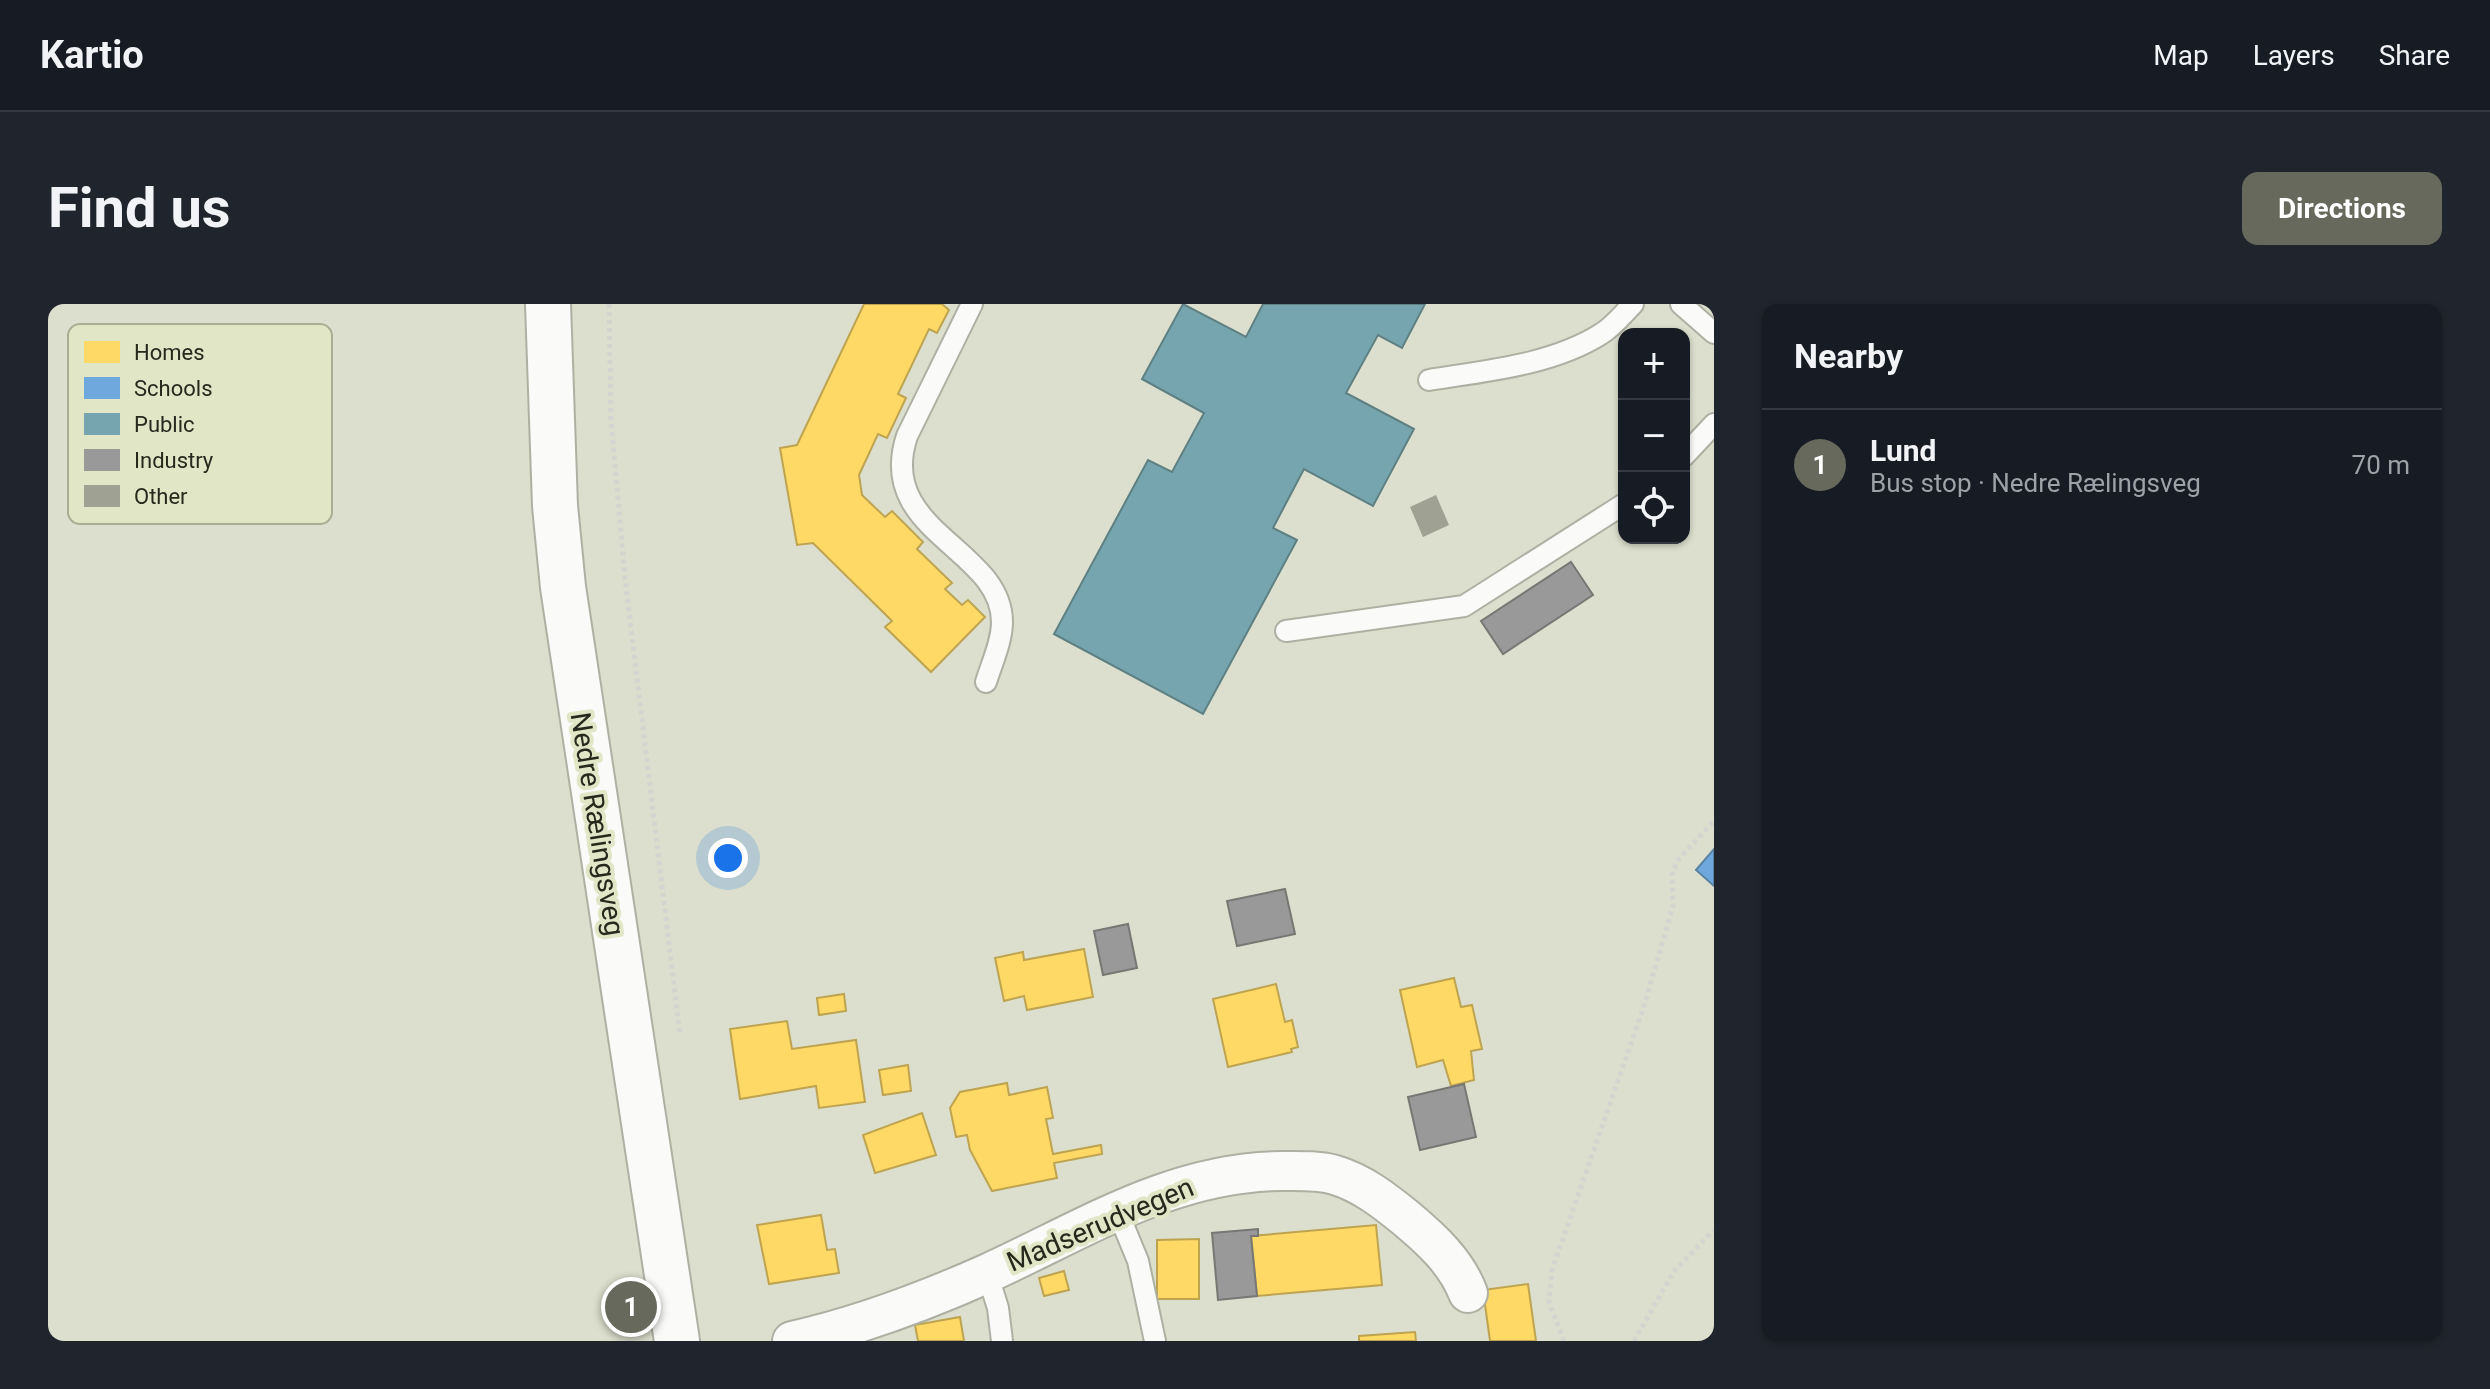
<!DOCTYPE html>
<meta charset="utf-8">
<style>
:root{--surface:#171b24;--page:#20242c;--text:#f1f3f6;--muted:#9ea1a6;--line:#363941;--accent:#66695b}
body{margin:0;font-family:Roboto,sans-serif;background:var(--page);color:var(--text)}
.controls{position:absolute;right:24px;top:24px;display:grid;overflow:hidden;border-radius:16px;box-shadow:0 2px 6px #0004}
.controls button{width:72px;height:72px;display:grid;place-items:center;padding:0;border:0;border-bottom:2px solid var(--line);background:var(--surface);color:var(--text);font:40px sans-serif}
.you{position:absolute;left:680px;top:554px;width:28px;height:28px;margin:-20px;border:6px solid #fff;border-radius:50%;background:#1a73e8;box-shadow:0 0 0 12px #1a73e833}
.badge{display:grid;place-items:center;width:52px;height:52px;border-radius:50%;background:var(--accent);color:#fff;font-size:26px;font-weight:700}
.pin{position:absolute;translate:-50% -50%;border:4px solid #fff;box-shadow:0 2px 8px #0006}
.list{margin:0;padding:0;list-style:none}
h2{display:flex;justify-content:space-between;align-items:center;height:104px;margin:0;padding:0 32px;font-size:34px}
h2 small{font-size:26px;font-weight:400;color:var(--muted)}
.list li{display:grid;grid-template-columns:52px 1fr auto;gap:24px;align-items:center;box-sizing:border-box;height:112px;padding:0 32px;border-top:2px solid var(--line)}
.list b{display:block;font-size:30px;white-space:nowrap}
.list p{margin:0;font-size:26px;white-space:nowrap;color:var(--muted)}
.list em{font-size:26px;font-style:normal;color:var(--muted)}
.icon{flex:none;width:44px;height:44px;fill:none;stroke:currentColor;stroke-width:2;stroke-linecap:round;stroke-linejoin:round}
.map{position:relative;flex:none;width:1666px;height:1037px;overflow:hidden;border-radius:16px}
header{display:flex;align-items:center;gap:48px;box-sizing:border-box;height:112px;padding:0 40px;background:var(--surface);border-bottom:2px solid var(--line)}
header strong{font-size:38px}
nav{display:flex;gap:44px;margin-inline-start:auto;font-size:28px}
.intro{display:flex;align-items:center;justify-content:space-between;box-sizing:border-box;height:192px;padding:0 48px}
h1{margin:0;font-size:56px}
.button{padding:20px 36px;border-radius:16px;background:var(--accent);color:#fff;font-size:28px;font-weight:700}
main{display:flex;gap:48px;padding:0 48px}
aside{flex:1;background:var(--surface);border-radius:16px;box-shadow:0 2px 6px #0004}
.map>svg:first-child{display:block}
</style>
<header>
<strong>Kartio</strong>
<nav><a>Map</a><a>Layers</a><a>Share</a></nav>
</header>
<div class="intro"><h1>Find us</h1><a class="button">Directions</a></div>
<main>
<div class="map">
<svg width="1666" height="1037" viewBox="0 0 1666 1037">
<rect width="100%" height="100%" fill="#dcdfcd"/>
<g fill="#ffd966" stroke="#bea450" stroke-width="2">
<path d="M816 0H894L901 6 889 29 881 25 850 90 858 94 839 134 830 130 811 171 814 191 837 213 844 207 875 238 869 245 904 279 897 285 914 301 920 296 937 313 883 368 837 323 844 317 765 239 749 241 732 144 749 141Z"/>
<path d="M1036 645 1045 693 979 706 976 692 956 697 947 654 975 648 976 656Z"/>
<path d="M1406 674 1413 703 1424 701 1434 745 1423 747 1426 776 1403 782 1395 756 1369 763 1352 686Z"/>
<path d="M1228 680 1237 718 1244 716 1250 743 1243 745 1244 748 1180 763 1165 695Z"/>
<path d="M796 690 798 707 771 711 769 694Z"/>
<path d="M739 717 744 745 808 736 817 798 771 804 768 782 692 795 682 725Z"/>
<path d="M860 761 863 787 835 791 831 766Z"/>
<path d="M959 779 961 791 999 783 1005 814 998 815 1005 850 1053 841 1054 850 1006 859 1009 874 944 887 922 846 919 831 908 833 902 804 912 788Z"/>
<path d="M874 809 888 851 827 869 815 831Z"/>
<path d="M773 911 779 946 787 945 791 969 721 980 709 921Z"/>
<path d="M1328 921 1334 981 1209 992 1203 932Z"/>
<path d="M1151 935V995H1109V936Z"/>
<path d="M1016 967 1021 986 996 992 991 974Z"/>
<path d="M1480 980 1488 1037H1442L1435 986Z"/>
<path d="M912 1013 916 1037H870L867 1021Z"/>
<path d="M1367 1028 1368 1037H1311V1032Z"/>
</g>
<path fill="#6fa8dc" stroke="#5982a3" stroke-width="2" d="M1666 545V582L1648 566Z"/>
<path fill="#76a5af" stroke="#5e8083" stroke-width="2" d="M1135 0 1198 33 1215 0H1377L1354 44 1330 31 1298 89 1366 125 1325 202 1256 165 1225 224 1249 236 1155 410 1006 330 1100 156 1124 168 1156 109 1094 75Z"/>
<g fill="#999" stroke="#777774" stroke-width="2">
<path d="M1523 258 1545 291 1455 350 1433 317Z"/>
<path d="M1237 585 1247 630 1189 642 1179 597Z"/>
<path d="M1080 620 1089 664 1055 671 1046 627Z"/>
<path d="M1416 780 1428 833 1372 846 1360 793Z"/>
<path d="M1210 925V932H1203L1209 992 1170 996 1164 929Z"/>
</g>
<path fill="#9fa193" d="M1388 191 1401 221 1375 233 1362 203Z"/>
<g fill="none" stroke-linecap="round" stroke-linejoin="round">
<g stroke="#aeb0a3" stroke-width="24">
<g id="service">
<path d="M924 0 859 132C827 228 954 244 954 318 954 337 944 359 938 378"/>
<path d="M1633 0 1666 29"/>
<path d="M1381 76C1437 67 1504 61 1553 30 1565 23 1575 10 1585 0"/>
<path d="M1636 152 1666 120"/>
<path d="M1238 327 1416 302 1576 200"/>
<path d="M1069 906 1090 957 1107 1037"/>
<path d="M939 969 950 1004 954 1037"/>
</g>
</g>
<g stroke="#aeb0a3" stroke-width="42">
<path id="minor" d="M744 1037C811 1022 875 998 938 970 1035 926 1123 868 1233 867 1250 867 1270 866 1287 871 1314 879 1337 897 1359 915 1384 936 1408 958 1420 989"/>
</g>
<g stroke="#aeb0a3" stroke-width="48">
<path id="primary" d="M500 0 507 202 515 283 629 1037"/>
</g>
<g stroke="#d4d5d0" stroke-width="5" stroke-dasharray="4 4" stroke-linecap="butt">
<path d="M561 0 563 116 577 274 632 731"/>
<path d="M1516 1037 1501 998 1504 966 1596 702 1625 602 1624 571 1629 557 1666 517"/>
<path d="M1586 1037 1626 967 1666 926"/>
</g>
<use href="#service" stroke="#fafaf8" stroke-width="20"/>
<use href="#minor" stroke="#fafaf8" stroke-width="38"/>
<use href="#primary" stroke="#fafaf8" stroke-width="44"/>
</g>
<g text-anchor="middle" stroke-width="8" stroke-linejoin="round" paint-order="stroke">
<g font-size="28" fill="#27291d" stroke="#e1e6c6">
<text transform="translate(550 520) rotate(81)" y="10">Nedre Rælingsveg</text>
<text transform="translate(1052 920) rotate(-23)" y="10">Madserudvegen</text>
</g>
</g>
<rect x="20" y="20" width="264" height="200" rx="12" fill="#e1e6c6" stroke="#a9ad93" stroke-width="2"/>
<rect x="36" y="37" width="36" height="22" fill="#ffd966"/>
<rect x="36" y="73" width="36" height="22" fill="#6fa8dc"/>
<rect x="36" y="109" width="36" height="22" fill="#76a5af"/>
<rect x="36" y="145" width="36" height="22" fill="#999"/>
<rect x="36" y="181" width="36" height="22" fill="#9fa193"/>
<g font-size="22" fill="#27291d">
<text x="86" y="56">Homes</text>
<text x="86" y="92">Schools</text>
<text x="86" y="128">Public</text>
<text x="86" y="164">Industry</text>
<text x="86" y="200">Other</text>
</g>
</svg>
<div class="controls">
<button>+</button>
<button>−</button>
<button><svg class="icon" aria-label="locate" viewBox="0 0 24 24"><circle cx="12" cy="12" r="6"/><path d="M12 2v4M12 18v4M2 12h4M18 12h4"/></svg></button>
</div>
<div class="you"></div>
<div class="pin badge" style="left:583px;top:1003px">1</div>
</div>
<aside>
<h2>Nearby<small></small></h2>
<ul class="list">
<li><span class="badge">1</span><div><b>Lund</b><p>Bus stop · Nedre Rælingsveg</p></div><em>70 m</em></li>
</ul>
</aside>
</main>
